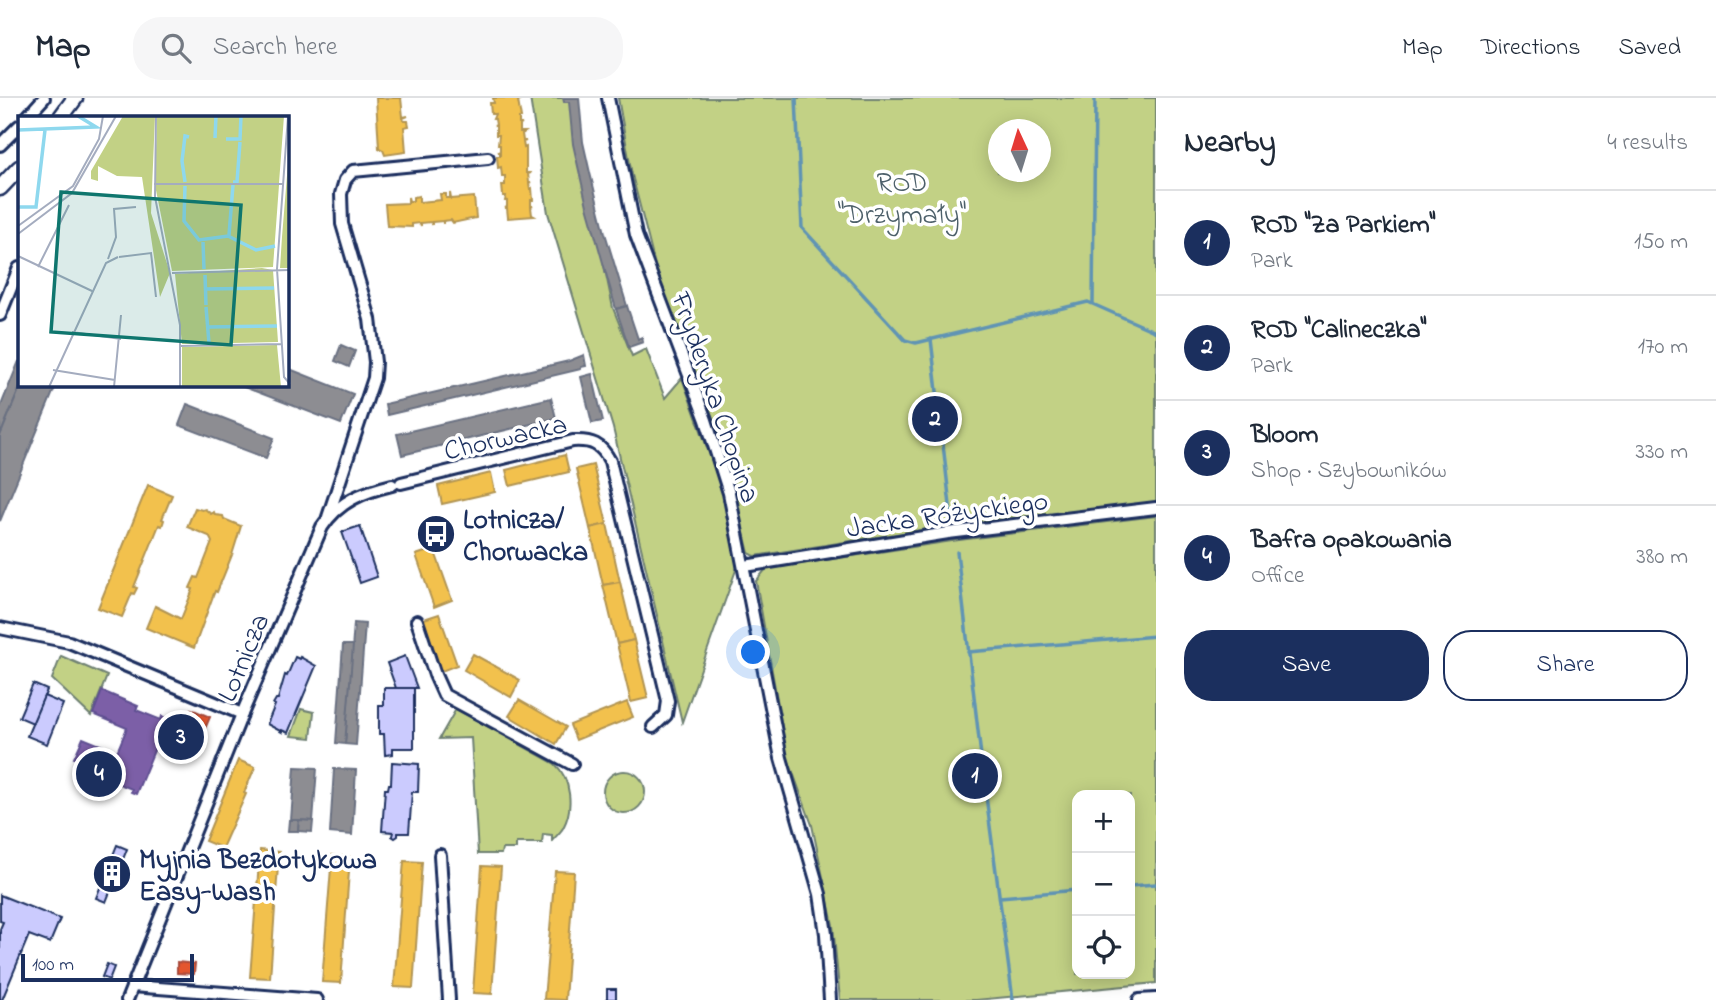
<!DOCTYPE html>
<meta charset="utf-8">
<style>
:root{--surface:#fff;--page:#f6f6f7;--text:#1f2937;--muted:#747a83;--line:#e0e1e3;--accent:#1b2f5e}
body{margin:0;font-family:"Indie Flower",sans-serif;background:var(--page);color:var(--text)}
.controls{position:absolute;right:21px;bottom:21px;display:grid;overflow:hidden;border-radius:14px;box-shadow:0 4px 18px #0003}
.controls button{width:63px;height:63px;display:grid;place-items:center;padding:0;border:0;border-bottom:2px solid var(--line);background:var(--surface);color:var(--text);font:35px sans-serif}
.compass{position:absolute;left:988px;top:21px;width:63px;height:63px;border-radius:50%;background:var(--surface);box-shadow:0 4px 18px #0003;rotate:356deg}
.scale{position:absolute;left:21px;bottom:18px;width:173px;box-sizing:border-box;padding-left:7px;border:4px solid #1b2f5e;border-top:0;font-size:19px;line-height:24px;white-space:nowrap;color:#1b2f5e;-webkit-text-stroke:5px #fff;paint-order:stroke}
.you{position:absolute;left:754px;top:555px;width:24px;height:24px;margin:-18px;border:5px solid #fff;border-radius:50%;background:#1a73e8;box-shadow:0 0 0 10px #1a73e833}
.badge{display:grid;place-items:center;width:46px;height:46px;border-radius:50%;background:var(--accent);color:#fff;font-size:23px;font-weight:700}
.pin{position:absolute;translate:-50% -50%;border:4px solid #fff;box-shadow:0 2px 7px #0006}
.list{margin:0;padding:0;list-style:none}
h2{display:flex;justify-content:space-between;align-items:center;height:91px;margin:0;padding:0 28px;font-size:30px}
h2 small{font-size:23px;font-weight:400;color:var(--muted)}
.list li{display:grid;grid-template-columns:46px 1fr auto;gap:21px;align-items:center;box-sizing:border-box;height:105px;padding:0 28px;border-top:2px solid var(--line)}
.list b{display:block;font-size:26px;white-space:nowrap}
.list p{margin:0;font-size:23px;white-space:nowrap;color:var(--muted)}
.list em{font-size:23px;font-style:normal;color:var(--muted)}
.actions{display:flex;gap:14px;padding:21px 28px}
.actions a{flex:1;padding:16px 0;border:2px solid var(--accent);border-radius:28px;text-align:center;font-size:24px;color:var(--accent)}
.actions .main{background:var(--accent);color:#fff}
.icon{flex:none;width:38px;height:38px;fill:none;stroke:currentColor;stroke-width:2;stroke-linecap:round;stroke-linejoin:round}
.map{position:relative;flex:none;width:1156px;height:902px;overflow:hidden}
header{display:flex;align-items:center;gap:42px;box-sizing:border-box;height:98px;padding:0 35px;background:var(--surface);border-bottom:2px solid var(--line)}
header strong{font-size:33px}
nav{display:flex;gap:38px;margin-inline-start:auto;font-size:24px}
.search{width:490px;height:63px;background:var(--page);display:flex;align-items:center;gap:18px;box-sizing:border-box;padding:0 24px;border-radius:28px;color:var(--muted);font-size:26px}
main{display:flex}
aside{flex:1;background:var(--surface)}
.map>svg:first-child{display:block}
</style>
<header>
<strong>Map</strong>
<div class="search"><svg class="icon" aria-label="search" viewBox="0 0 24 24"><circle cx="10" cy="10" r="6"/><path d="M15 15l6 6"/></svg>Search here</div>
<nav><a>Map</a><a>Directions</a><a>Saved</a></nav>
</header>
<main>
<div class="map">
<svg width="1156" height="902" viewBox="0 0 1156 902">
<rect width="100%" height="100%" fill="#fff"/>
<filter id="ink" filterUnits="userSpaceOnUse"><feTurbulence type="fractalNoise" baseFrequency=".0143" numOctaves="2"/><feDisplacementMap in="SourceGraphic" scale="14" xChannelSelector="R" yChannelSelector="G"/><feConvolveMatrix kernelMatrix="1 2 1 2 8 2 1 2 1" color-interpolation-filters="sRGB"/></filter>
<g filter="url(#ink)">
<g fill="#c2d185" stroke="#6e8072" stroke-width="2" fill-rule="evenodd">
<path d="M530 0H575L588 90 613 210 632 258 646 251 665 300 682 280 727 405 737 469 682 624 613 330 548 115Z"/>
<path d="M618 0H1156V404L948 428 755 458 749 455 721 341 657 175 632 77ZM998 32H1040V74H998Z"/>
<path d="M1156 418V885L976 902H840L833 827 812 727 787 658 756 483 766 471 959 442ZM1077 697H1130V876H1077Z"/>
<path d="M61 558 107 578 91 618 52 581Z"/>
<path d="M301 611 314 614 311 640 291 638Z"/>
<path d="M456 611 555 666C571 681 574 710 563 730 560 735 555 739 552 743V737L543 736 542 745H516V751H502L501 756H478L471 640 439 641Z"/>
<circle cx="624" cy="694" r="21"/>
</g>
<g fill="#f2c14e" stroke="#b29553" stroke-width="2">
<path d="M376 0H401L403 19 408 18 403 20 404 23H408L409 28 404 29 406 54 385 57 383 52 379 50Z"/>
<path d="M493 0H517L520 2 518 3 521 20H519V26H522L520 27V34H525L522 36 523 43H526L523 44 524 50 526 49V75H531L528 76 529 84H531L529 85 530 91 532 90 533 102H531V108H533L531 109 532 117 534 118 508 120 507 110H505L507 109V103H505L506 98H503L502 87H505V78H502L501 69 498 70 497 58H500V54H498L500 53V47H498L499 37H496V28H494L496 27 495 21H493L495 16H491L490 5H494Z"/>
<path d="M450 95 451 101 474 99 476 120 453 125 451 122 443 123V126V123L432 124V127L431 124 421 125V128L420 125 412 126V129L387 128 385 106 408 105V99L409 103H413V99L419 98V104L441 102 440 96H446V100H450Z"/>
<path d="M565 357 569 374 510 388 506 372Z"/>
<path d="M593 367 607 426 590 430 576 371Z"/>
<path d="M491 375 495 394 442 406 438 388Z"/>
<path d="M148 387 172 397 162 421 164 422 162 428 159 427 134 489 137 490 134 496 132 495 122 519 98 510Z"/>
<path d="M195 410 202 412 205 411 211 416 214 414 215 417 223 418 224 421 241 428 232 457 217 494 215 493 213 498 194 550 146 530 155 508 181 521 193 491 190 490 195 479 198 480 212 444 209 438 187 429Z"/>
<path d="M607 426 620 484 603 487 590 430Z"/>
<path d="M434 451 452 502 434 509 416 457Z"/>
<path d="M620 484 634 542 617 546 603 487Z"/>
<path d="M439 516 457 567 439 574 421 522Z"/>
<path d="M634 542 648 600 631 604 617 546Z"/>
<path d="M473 556 520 582 511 599 464 572Z"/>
<path d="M519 602 566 629 556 646 509 618Z"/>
<path d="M627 604 633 619 576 642 570 627Z"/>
<path d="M238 662 255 669 244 695 246 696 222 750 205 743Z"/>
<path d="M260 752 279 754 270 880 250 879Z"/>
<path d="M332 757 350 759 341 885 322 884Z"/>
<path d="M404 763 422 764 413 890 394 889Z"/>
<path d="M482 768 501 769 492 896 473 895Z"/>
<path d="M555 773 574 774 565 902 544 901Z"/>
</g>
<g fill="#e4572e" stroke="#a84b3c" stroke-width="2">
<path d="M191 611 210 619 192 661 174 653Z"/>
<path d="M177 864 195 866 194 876 177 875Z"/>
</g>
<path fill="#7b5ea7" stroke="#5e5091" stroke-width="2" d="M102 593 138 608 136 612 161 622 162 618 167 621 136 696 131 694 132 691 86 673 89 666 74 660 83 640 117 654 127 630 93 616Z"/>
<g fill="#8d8d92" stroke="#6b7182" stroke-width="2">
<path d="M563 0H579L583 44 590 75 605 135 627 208 616 211 587 108 573 46 569 4H564Z"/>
<path d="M627 208 638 241 642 239 643 244 629 249 616 211Z"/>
<path d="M341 247 355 253 349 269 335 263Z"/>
<path d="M584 257 586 268 581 269V271L387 317 385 306 569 263Z"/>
<path d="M19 263 21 287 0 338V310Z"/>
<path d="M287 270 353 296 341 326 239 287H287Z"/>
<path d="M592 276 603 323 592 325 581 279Z"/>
<path d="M21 287H56L0 423V338Z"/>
<path d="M551 300 556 320 402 357 397 336Z"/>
<path d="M187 306 274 340 266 360 179 327Z"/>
<path d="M354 525 365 526 356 647 345 646Z"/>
<path d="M343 547H353L345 646 336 645Z"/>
<path d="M295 669 317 670 313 723 291 722Z"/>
<path d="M334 671 356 672 352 737 330 735Z"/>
<path d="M289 722H299L298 733H288Z"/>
<path d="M299 722 313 723 312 734 298 733Z"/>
</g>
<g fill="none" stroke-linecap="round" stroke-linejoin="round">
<g stroke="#6094b4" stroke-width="3.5">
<path d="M796 0 802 130 905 242 916 245 1088 204 1156 234"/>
<path d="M1093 205 1095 0"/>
<path d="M931 241 952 425"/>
<path d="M957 454 981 658"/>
<path d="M968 554 1156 538"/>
<path d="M982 668 1013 902"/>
<path d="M1130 788 1156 786"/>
<path d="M1000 799 1077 792"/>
</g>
</g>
<g fill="#cbcbfe" stroke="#1b2f5e" stroke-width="2">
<path d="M360 428 377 479 360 485 342 434Z"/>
<path d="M405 558 417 590H396L387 565Z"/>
<path d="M295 559 299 561 300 559 316 568 288 635 282 632V634L267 626 275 607 273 606 276 601H278L285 577 287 578Z"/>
<path d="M33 586 47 592 33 625 19 619Z"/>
<path d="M384 590H414V650H393V656L385 657 384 636H379V607H384Z"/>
<path d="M44 598 63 606 47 646 27 638Z"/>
<path d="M392 664 419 666 418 694H412L409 735H398V738L395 740 392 738 393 734 382 733 385 691H388L389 686H391Z"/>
<path d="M117 747 127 751 106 804 96 800Z"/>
<path d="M0 797 60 821 50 845 29 837 2 902H0V831L3 824 0 823Z"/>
<path d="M107 866 114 869 109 882 102 879Z"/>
<rect x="607" y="891" width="9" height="10"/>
</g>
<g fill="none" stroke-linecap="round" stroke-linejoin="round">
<g stroke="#1b2f5e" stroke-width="16">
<g id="street">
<path d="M608 0 636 137 706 322 729 395 781 660 820 796 826 836 830 902"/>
<path d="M27 19 44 0"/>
<path d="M0 47 19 28"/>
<path d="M0 217 19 170"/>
<path d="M401 385 573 343C592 342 601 346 610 363L668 603 666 617 653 629"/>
<path d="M328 419 374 280 375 264 370 221 342 126 341 96 345 82 353 73 488 60"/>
<path d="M745 468 948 435 1156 410"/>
<path d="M417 523 435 577 444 597 572 666"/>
<path d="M0 530 69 544 242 616"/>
<path d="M440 757 449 902"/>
<path d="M132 888 317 902"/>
<path d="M127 902 242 616 322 429C339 403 363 394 392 387"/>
<path d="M1139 902 1156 901"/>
</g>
</g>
<g stroke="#1b2f5e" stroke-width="19">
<g id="secondary">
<path d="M61 19 75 0"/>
<path d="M0 90 19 70"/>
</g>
</g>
<use href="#street" stroke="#fff" stroke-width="10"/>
<use href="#secondary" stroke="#fff" stroke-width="14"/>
</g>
</g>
<defs>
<g id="bus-disc" transform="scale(2.0125)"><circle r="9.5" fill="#1b2f5e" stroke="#fff"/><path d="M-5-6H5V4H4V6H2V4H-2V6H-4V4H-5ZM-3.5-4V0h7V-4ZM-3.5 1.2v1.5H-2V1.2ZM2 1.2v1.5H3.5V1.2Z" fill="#fff"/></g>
<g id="building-disc" transform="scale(2.0125)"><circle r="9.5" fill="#1b2f5e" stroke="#fff"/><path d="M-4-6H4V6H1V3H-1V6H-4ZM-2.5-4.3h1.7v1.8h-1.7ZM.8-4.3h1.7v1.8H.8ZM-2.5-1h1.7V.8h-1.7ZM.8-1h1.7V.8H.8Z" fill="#fff"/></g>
</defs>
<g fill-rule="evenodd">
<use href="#bus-disc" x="436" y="436"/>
<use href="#building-disc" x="112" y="776"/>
</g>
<g text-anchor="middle" stroke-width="7" stroke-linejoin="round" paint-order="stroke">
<g font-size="28" fill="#4d606a" stroke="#fff">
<text x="902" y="93">ROD<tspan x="902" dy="32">"Drzymały"</tspan></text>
</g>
<g font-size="28" fill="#1b2f5e" stroke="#fff">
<text transform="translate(717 299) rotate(71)" y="10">Fryderyka Chopina</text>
<text transform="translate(505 338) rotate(-13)" y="10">Chorwacka</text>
<text transform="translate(947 415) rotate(-8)" y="10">Jacka Różyckiego</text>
<text transform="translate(242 559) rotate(-67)" y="10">Lotnicza</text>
</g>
<g font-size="28" font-weight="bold" fill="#1b2f5e" stroke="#fff" text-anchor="start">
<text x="463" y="430">Lotnicza/<tspan x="463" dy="32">Chorwacka</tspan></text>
<text x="139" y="770">Myjnia Bezdotykowa<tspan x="139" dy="32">Easy-Wash</tspan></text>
</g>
</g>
<g transform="translate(18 18)">
<rect width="271" height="271" fill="#fff"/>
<path d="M105 0H137L133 97 152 157 142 181 124 61 99 60 80 50V65L73 63V55ZM139 0H266L261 67H137ZM271 35V152H262L264 121ZM137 69H261L255 151 154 155ZM244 152 255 154 260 226 164 228 157 158ZM259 229 263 271H164V231Z" fill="#c2d185"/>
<path fill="none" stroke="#8ed8ee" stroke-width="3.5" d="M0 14 78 11 60 0M197 22 198 0M208 23H222L223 0M167 66 164 45 167 20 171 21M215 66H219L222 26M167 70 166 105 181 124 210 120 238 134 257 130M0 91H18L27 14M211 119 215 69M185 126 186 153M187 159 188 189M187 173 256 172M188 191 191 227M190 211 259 210"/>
<path fill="none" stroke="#a4acbf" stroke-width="2" d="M138 0 137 81 162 209V271M270 0 259 153 266 261 272 268M136 68H265M0 110 55 70 81 23 85 0M0 118 54 77 98 0M0 140 74 175M101 141 133 137 138 181M90 143 98 121 96 93 118 91M20 151 51 89M154 157 272 154M54 216 103 223M162 230 264 228M35 254 97 264M31 271 88 147 100 141M96 271 103 199"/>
<path fill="#0f766e" fill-opacity="0.15" stroke="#0f766e" stroke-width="3.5" d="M43 76 223 89 213 229 33 216Z"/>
<rect width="271" height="271" fill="none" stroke="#1b2f5e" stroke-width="3.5"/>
</g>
</svg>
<div class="controls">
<button>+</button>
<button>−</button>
<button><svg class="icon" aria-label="locate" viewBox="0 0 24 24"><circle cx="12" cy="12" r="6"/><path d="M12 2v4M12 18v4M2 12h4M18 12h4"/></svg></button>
</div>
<svg class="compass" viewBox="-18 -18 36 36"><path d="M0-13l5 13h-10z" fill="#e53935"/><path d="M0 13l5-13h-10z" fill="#747a83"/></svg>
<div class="scale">100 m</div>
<div class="you"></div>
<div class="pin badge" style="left:975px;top:678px">1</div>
<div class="pin badge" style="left:935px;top:321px">2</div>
<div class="pin badge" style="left:181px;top:639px">3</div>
<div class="pin badge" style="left:99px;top:676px">4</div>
</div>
<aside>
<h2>Nearby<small>4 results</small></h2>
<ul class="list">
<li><span class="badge">1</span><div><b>ROD &quot;Za Parkiem&quot;</b><p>Park</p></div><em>150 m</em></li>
<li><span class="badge">2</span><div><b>ROD &quot;Calineczka&quot;</b><p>Park</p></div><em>170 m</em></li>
<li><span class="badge">3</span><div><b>Bloom</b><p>Shop · Szybowników</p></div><em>330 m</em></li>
<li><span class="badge">4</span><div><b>Bafra opakowania</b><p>Office</p></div><em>380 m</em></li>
</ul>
<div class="actions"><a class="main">Save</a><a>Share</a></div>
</aside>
</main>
